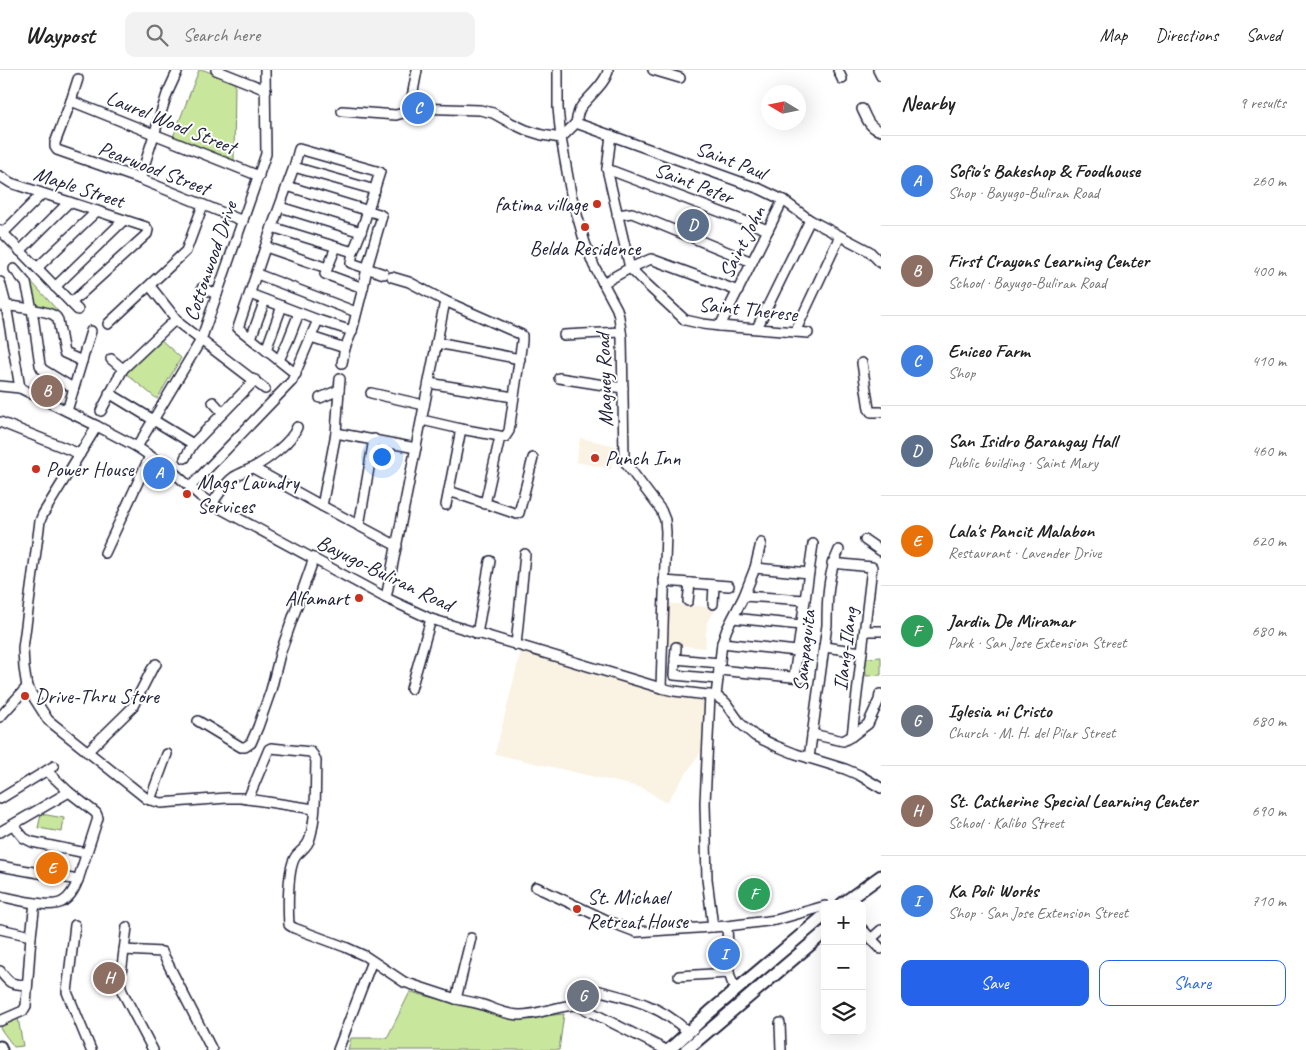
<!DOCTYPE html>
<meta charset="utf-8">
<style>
:root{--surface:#fff;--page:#f2f2f2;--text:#222;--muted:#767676;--line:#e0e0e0;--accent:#2563eb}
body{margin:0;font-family:Caveat,sans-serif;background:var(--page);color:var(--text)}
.controls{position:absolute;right:15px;bottom:15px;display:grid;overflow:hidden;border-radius:10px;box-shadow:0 5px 20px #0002}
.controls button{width:45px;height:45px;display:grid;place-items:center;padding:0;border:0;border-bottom:1px solid var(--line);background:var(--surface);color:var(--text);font:25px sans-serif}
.compass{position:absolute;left:761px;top:15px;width:45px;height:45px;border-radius:50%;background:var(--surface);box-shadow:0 5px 20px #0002;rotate:280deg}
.you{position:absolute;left:381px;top:386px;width:18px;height:18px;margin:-12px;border:4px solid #fff;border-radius:50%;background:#1a73e8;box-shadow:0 0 0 8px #1a73e833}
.badge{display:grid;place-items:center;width:32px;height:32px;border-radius:50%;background:var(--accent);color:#fff;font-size:16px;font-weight:700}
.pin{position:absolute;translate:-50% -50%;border:2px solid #fff;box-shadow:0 1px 5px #0006}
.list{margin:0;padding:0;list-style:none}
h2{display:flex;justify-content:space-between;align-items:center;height:65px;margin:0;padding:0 20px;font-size:21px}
h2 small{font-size:16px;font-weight:400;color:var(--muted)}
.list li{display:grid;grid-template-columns:32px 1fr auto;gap:15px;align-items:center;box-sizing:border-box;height:90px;padding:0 20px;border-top:1px solid var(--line)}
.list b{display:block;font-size:19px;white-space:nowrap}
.list p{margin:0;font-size:16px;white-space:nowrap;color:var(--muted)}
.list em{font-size:16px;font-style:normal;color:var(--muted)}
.actions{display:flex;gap:10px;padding:15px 20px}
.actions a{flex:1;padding:11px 0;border:1px solid var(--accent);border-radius:10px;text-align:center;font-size:18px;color:var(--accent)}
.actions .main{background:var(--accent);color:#fff}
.icon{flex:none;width:28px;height:28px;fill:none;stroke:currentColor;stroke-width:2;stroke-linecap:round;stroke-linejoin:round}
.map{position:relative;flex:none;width:881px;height:980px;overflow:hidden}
header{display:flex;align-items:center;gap:30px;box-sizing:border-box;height:70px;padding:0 25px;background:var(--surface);border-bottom:1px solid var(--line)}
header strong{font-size:24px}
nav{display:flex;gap:28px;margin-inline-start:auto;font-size:18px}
.search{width:350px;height:45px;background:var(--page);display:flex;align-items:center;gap:12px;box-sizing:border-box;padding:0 18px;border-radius:10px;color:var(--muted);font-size:19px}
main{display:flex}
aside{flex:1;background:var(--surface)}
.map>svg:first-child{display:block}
</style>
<header>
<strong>Waypost</strong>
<div class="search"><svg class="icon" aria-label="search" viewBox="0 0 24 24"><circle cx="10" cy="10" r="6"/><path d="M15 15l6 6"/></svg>Search here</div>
<nav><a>Map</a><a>Directions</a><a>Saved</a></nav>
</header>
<main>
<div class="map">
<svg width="881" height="980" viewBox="0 0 881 980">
<rect width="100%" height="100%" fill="#fff"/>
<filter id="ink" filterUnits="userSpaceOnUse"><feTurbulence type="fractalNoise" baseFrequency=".02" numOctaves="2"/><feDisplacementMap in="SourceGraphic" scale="10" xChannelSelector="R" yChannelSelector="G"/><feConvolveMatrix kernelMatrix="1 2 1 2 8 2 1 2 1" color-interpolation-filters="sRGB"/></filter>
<g filter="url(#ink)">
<g fill="#faf2e3">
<path d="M580 368 616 376 611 399 576 392Z"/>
<path d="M666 533 717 538 707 552 705 578 665 574Z"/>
<path d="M521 581 590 600 706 628 703 679 666 733 643 718 495 684Z"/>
</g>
<g fill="#c9e69d" stroke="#76846c">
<path d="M199 0H204L235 12 234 91 173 67Z"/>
<path d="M30 210 58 241 36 236Z"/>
<path d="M159 268 181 288 157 329 124 302Z"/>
<path d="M881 587V605L866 606 865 588Z"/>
<path d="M41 744 64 748 62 762 38 758Z"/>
<path d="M410 922 461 934 516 949 564 944 559 980H348L351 968H387Z"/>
<path d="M15 948H18L23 976 14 977 0 958 1 954Z"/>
</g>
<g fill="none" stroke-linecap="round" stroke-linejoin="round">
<g stroke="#22223b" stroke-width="12">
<g id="minor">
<path d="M216 0 266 20"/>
<path d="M417 0 412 27 413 38 480 40 493 43 511 53 526 60 542 65 561 68 576 53 760 119 783 130 810 150 869 181 881 193"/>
<path d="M558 0V38L561 68 571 124 585 173 594 196 617 239 619 247 622 268 624 387 627 395 661 440 665 450 666 462 661 618"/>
<path d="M653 0 680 8"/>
<path d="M838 0 842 9"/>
<path d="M878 0 881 6"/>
<path d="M78 9 71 31 55 73V77L57 80 140 109 243 151"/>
<path d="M71 31 259 106"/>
<path d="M862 39C867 49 869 58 881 61"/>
<path d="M342 41 396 45 403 43 413 38"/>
<path d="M576 53C577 47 578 41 581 37 589 26 607 12 608 0"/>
<path d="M611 65 607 99 630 198 642 210 685 250 703 254 720 256 808 263"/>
<path d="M294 97 375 120"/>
<path d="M607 99 768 160"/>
<path d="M0 106 11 113 146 157 148 160 147 164 71 233"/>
<path d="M140 109 167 24 178 0"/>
<path d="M287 116 379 144 382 146 367 198 363 218 352 261 345 278 342 293"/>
<path d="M280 137 361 162"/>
<path d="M617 145 632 143 752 192"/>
<path d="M272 157 353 182"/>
<path d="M0 160 78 240"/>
<path d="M3 163 42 124"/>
<path d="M266 177 327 198"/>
<path d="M336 177 325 204 363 218"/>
<path d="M20 181 69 132"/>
<path d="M37 198 97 141"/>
<path d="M14 199 26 213 32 239 40 295 42 299 73 318"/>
<path d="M257 204 356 242"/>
<path d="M392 207 409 212 445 231 522 265V271L509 361 505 367 461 359 422 350"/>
<path d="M0 212 6 235 20 318"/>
<path d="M603 213 630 198 651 189 738 221"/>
<path d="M150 216 180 254 265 319"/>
<path d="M55 217 124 150"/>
<path d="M202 218 217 224"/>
<path d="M250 224 318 250 352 261"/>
<path d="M0 236C9 235 51 241 56 247 57 248 57 249 58 250L64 283 82 291"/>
<path d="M108 254 186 181 203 135"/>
<path d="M720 256 783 130"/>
<path d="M757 258 810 150"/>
<path d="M795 262 840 166"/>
<path d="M564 265 621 262"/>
<path d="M311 267 345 278"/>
<path d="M251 268 265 230"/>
<path d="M437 273 520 289"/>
<path d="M266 280 282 236"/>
<path d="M111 289 123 299"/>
<path d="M279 290 288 271 299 243"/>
<path d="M862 293 869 339 871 342H881"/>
<path d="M296 304 238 258 272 157 294 97 299 79 380 102 361 162 353 182 351 193 384 204"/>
<path d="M559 308 623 318"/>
<path d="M429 313 513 327"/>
<path d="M0 316 20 318 97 356 137 377 171 400 200 426 212 434 386 528 431 549 661 618 674 621 716 626 726 633 741 654 755 666 776 676 796 684 845 699 859 705 881 718"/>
<path d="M339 320 340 309"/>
<path d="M109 323 193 374"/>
<path d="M371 323 424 335"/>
<path d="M320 328 339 320 336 363 322 436"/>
<path d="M213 332 223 343"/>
<path d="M67 341 91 261"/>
<path d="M101 341 123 299 176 249"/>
<path d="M0 352 80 384"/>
<path d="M97 356 43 444 40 451 23 578 24 598 27 617 48 650 147 729 161 733 227 728H241L314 739"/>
<path d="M336 363 416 378"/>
<path d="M137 377 201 270 266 84 265 0"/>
<path d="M185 388 193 374 255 310"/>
<path d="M253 398 322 436 397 476"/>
<path d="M191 416 292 311 318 250"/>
<path d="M449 421 517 444 519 443 533 388"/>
<path d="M212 434C219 424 224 414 234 407 239 404 246 401 252 398 266 391 292 372 297 357"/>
<path d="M485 434 500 367"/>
<path d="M446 435 461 359"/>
<path d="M359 456 374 369"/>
<path d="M865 470 881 481"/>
<path d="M105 483 150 386"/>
<path d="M832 493 872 497 852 666"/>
<path d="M755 498 809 503"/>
<path d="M664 511 729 516"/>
<path d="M744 526 805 530"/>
<path d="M386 528 445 231"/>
<path d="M688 531 690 513"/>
<path d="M713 534 714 515"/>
<path d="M733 548 801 555"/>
<path d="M865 561H881"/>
<path d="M477 564 490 491"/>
<path d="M722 573 797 581"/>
<path d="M516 575 525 484"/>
<path d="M676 577 674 605 718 609"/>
<path d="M824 577 862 582"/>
<path d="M675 589 720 593"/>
<path d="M719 600 802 608"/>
<path d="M794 607 813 474"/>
<path d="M411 619 431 549"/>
<path d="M710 625 705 733 707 809 713 857"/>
<path d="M716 626 722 573 727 559 744 526 755 498 761 473"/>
<path d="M0 647 27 617"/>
<path d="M198 651 241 677H245L251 673 258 657 271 620 280 584 314 488"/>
<path d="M812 664 843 671 852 666 868 654 879 630 880 624"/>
<path d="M87 682 132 638 152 599 156 594"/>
<path d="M809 688 827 555C827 529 828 503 839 480"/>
<path d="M0 729 54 696"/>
<path d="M248 729 269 679 271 678 311 682 314 686 316 691C315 716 317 744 310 768 308 777 301 780 296 786 287 798 288 839 289 855L294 858 345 877 365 886 404 912 456 929 471 868"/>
<path d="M150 730 167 684"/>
<path d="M13 755 24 768 32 772 86 783"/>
<path d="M0 762 69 722"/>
<path d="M0 796 78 810"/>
<path d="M536 817 615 854 636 862 727 856 776 850 825 836"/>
<path d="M0 826C14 829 49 839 62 832 70 828 75 818 78 810L98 748 96 743 69 722 47 701"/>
<path d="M75 855 67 922 91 980"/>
<path d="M727 856 729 903 732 912 738 919"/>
<path d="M127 857 120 912 122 921 153 980"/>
<path d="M0 859 31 866"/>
<path d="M862 859 881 879"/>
<path d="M872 868 881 860"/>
<path d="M124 880 162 882 212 980"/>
<path d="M0 901C10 914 10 914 27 915"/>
<path d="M679 906 729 903"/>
<path d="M596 920C632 929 660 935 688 962"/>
<path d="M456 929C465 931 474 932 483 935 495 939 506 945 520 945 539 945 558 935 577 935L666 980"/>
<path d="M0 951 23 941 26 936 31 866 35 833"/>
<path d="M780 953 781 980"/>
<path d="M338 980 372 891"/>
</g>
</g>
<g stroke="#22223b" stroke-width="15">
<g id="major">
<path d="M842 834 881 806"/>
<path d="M0 977 1 980"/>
<path d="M669 980 710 942 825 845"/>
<path d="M686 980 825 862"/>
</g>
</g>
<use href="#minor" stroke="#fff" stroke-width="9"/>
<use href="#major" stroke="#fff" stroke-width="11"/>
</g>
</g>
<g fill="#c8321e" stroke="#fff" stroke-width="2">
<circle cx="597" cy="134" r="5"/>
<circle cx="585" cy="157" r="5"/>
<circle cx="595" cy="388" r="5"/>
<circle cx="36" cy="399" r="5"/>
<circle cx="187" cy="424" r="5"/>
<circle cx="359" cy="528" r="5"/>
<circle cx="25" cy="626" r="5"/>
<circle cx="577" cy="839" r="5"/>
</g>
<g text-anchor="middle" stroke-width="4" stroke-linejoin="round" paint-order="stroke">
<g font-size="21" fill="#22223b" stroke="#fff">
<text transform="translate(171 52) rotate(22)" y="7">Laurel Wood Street</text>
<text transform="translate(731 90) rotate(21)" y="7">Saint Paul</text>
<text transform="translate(154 98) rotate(21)" y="7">Pearwood Street</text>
<text transform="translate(694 113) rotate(21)" y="7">Saint Peter</text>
<text transform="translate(79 117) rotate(18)" y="7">Maple Street</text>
<text transform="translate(742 172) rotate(-63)" y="7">Saint John</text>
<text transform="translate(210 191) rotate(-71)" y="7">Cottonwood Drive</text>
<text transform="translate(748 239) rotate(6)" y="7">Saint Therese</text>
<text transform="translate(604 310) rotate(-92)" y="7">Maguey Road</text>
<text transform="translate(385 503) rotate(26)" y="7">Bayugo-Buliran Road</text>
<text transform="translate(845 579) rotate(-83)" y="7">Ilang-Ilang</text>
<text transform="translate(804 581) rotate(-84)" y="7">Sampaguita</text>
</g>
<g font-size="21" fill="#22223b" stroke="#fff" text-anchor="start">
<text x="587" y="141" text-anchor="end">fatima village</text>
<text x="585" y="185" text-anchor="middle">Belda Residence</text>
<text x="605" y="395">Punch Inn</text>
<text x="46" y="406">Power House</text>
<text x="197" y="419">Mags Laundry<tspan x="197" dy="24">Services</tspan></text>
<text x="349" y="535" text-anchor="end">Alfamart</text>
<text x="35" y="633">Drive-Thru Store</text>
<text x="587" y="834">St. Michael<tspan x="587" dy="24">Retreat House</tspan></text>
</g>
</g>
</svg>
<div class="controls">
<button>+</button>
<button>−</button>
<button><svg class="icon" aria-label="layers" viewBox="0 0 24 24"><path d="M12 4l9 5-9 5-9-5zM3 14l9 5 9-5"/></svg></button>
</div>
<svg class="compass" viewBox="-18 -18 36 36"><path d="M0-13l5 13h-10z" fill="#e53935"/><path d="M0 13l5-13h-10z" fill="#767676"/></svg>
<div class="you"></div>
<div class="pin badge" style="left:159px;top:403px;background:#3f7fe0">A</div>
<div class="pin badge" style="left:47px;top:321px;background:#8d6e63">B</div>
<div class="pin badge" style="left:418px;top:38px;background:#3f7fe0">C</div>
<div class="pin badge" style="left:693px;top:155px;background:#5c6f8a">D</div>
<div class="pin badge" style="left:52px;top:798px;background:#e8710a">E</div>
<div class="pin badge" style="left:754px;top:824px;background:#2e9e5b">F</div>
<div class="pin badge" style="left:583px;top:926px;background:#6b7280">G</div>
<div class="pin badge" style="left:109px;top:908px;background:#8d6e63">H</div>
<div class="pin badge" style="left:724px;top:884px;background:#3f7fe0">I</div>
</div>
<aside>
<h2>Nearby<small>9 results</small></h2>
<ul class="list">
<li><span class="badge" style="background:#3f7fe0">A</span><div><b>Sofio's Bakeshop &amp; Foodhouse</b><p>Shop · Bayugo-Buliran Road</p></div><em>260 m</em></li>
<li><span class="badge" style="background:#8d6e63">B</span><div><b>First Crayons Learning Center</b><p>School · Bayugo-Buliran Road</p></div><em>400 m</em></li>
<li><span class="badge" style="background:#3f7fe0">C</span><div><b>Eniceo Farm</b><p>Shop</p></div><em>410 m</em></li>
<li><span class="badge" style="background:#5c6f8a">D</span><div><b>San Isidro Barangay Hall</b><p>Public building · Saint Mary</p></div><em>460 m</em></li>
<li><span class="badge" style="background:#e8710a">E</span><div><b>Lala's Pancit Malabon</b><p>Restaurant · Lavender Drive</p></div><em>620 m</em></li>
<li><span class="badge" style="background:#2e9e5b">F</span><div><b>Jardin De Miramar</b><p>Park · San Jose Extension Street</p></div><em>680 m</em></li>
<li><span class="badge" style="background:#6b7280">G</span><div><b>Iglesia ni Cristo</b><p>Church · M. H. del Pilar Street</p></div><em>680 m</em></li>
<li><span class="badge" style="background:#8d6e63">H</span><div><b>St. Catherine Special Learning Center</b><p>School · Kalibo Street</p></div><em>690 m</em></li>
<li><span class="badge" style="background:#3f7fe0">I</span><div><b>Ka Poli Works</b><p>Shop · San Jose Extension Street</p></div><em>710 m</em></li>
</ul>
<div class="actions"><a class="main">Save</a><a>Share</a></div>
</aside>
</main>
